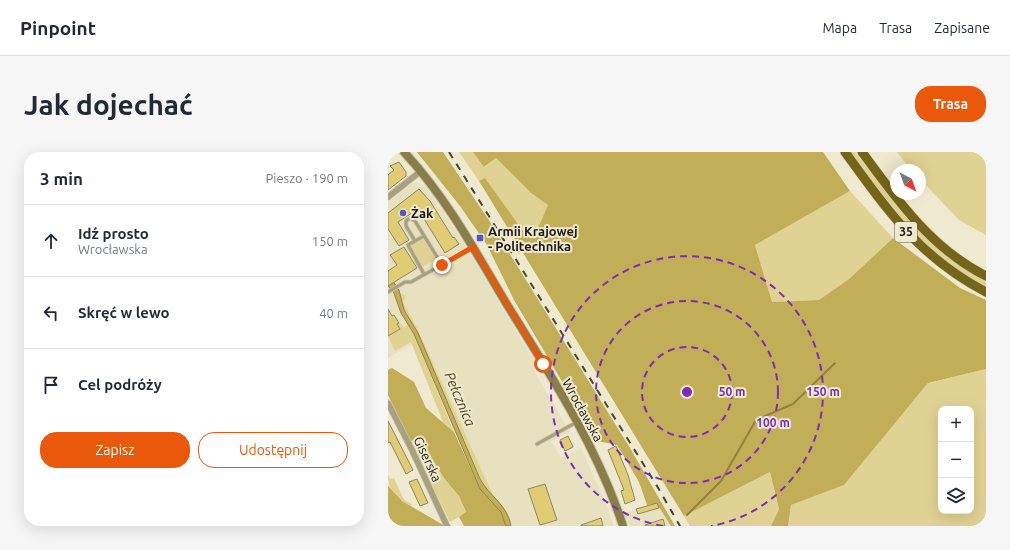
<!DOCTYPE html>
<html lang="pl">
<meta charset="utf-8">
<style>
:root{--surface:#fff;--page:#f6f6f7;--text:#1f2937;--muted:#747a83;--line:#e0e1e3;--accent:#ea580c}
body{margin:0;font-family:Ubuntu,sans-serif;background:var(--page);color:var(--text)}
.controls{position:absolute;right:12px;bottom:12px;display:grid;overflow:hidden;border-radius:8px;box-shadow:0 4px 16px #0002}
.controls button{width:36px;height:36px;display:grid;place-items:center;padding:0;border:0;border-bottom:1px solid var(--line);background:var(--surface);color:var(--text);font:20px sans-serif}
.compass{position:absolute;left:502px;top:12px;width:36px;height:36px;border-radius:50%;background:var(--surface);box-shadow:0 4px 16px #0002;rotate:139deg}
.stop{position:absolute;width:12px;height:12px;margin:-9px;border:3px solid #ea580c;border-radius:50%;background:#fff}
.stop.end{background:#ea580c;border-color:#fff;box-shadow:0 1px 4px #0008}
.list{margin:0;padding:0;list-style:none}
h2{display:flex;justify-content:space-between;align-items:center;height:52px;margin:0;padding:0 16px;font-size:17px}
h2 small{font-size:13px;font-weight:400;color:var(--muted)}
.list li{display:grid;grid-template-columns:26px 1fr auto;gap:12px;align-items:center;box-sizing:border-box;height:72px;padding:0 16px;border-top:1px solid var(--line)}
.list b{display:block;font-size:15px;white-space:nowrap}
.list p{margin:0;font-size:13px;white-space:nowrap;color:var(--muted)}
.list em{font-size:13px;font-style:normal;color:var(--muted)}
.actions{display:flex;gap:8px;padding:12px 16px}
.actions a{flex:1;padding:9px 0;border:1px solid var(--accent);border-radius:16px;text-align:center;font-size:14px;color:var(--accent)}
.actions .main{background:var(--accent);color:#fff}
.icon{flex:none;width:22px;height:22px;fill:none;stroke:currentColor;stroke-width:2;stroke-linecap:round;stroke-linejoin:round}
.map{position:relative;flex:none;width:598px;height:374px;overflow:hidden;border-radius:16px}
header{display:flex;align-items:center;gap:24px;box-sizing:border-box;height:56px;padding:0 20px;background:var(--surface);border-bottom:1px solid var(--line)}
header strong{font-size:19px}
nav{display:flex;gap:22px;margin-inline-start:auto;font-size:14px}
.intro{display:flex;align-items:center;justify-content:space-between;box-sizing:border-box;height:96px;padding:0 24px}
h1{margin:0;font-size:28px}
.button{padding:10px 18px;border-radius:16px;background:var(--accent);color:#fff;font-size:14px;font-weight:700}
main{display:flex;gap:24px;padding:0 24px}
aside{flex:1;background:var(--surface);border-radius:16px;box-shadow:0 4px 16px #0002}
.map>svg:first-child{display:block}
</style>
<header>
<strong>Pinpoint</strong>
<nav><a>Mapa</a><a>Trasa</a><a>Zapisane</a></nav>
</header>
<div class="intro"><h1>Jak dojechać</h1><a class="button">Trasa</a></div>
<main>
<aside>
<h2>3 min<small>Pieszo · 190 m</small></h2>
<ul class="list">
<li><svg class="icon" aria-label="ahead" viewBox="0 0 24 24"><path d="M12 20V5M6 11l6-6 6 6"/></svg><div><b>Idź prosto</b><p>Wrocławska</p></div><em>150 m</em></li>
<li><svg class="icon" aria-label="left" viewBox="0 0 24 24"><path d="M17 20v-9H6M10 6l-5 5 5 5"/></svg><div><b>Skręć w lewo</b></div><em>40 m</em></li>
<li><svg class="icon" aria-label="arrive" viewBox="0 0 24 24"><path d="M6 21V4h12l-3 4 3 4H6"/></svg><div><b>Cel podróży</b></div></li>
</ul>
<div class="actions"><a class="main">Zapisz</a><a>Udostępnij</a></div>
</aside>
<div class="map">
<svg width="598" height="374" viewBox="0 0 598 374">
<rect width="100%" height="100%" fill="#efe9cf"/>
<g fill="#e8e1bf">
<path d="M29 30 37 34 74 88 149 214 146 219 182 280 163 289 173 306 193 296 221 359 226 374H123L122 367 105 343 15 150 18 144 10 139 6 141 13 161 20 172 16 177 24 192 0 206V50L23 32Z"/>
<path d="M269 352 283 374H242L237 361Z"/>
</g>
<g fill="#e0d293" fill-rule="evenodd">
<path d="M71 0H85L97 15 108 6 143 41 160 53 150 76 135 79 97 26 91 29Z"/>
<path d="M461 0H467C493 34 517 69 549 96 564 109 581 118 598 128V136C575 122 552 108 533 89 506 62 484 30 461 0Z"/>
<path d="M509 0H598V83L571 68 532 27V18H523Z"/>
<path d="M462 39 505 86 461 127 431 148 384 150 367 93Z"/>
<path d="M35 87 48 107 34 115 22 95Z"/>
<path d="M11 140 18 144 15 150 28 174 105 343 96 335 92 327 30 181 16 158Z"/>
<path d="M12 171 16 176 20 172 26 182 66 280 55 270 23 190 7 199 0 184 12 177 9 172Z"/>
<path d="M598 217V374H400L403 353 456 333 540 231ZM553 257H583V359H553Z"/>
<path d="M32 285 56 326 71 344 78 361 62 370 22 289Z"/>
<path d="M382 320 391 357 383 374H302L296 364Z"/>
<path d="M0 323 2 327 6 326 16 348 24 352 23 354C8 346 0 340 0 323Z"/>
</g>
<g fill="#c2ae56">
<path d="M29 0H55L102 70 242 296 287 374H283L269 352 259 353 251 330 229 293 209 289 126 148 99 93 72 54Z"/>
<path d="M85 0H435L462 39 367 93 384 150 431 148 461 127 505 86 572 136 598 148V217L540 231 456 333 403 353 400 374H383L391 357 382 320 296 364 91 29 97 26 135 79 150 76 160 53 143 41 108 6 96 15Z"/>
<path d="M4 216 26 230 38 256 66 280 92 337 113 360 118 374H76L71 365 78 360 71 344 56 326 32 286 22 289 0 243V218Z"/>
<path d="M0 334 14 349 57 374H0Z"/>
</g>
<path fill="#c1ae55" stroke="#908241" d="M0 122 11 138 16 158 30 181 92 327C101 344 120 353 123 374H118L113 360 92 337 26 182 13 161 6 141 0 134Z"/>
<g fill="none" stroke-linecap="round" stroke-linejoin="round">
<path stroke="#908241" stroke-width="2" d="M299 363 333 329 368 268 405 252 447 211"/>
</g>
<g fill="#e0cc73" stroke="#8b866e">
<path d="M11 10 18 20V24L0 38V23L6 18 2 14Z"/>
<path d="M31 37 42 49 65 86 66 85 71 92 57 101 30 57 10 70 21 88 11 94 0 77V61Z"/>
<path d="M16 95 29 116 0 134V119L9 113 2 103Z"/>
<path d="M0 157 4 164 6 163 11 171 9 172 12 177 0 184Z"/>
<path d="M0 269 25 318 18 322 2 290 0 291Z"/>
<path d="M180 284 185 295 177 299 172 288Z"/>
<path d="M228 294 240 323 247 348 237 352 233 339 236 338 220 298Z"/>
<path d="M29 327 40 351 32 354 21 330Z"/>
<path d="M157 332 169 368 152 373 140 337Z"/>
<path d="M269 351 271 356 250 362 248 357Z"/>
<path d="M213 366 215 374H193V373Z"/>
<path d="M275 367 277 374H257V373Z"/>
</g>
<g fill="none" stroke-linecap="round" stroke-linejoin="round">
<g stroke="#c9c4ad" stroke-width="4.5">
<g id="service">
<path d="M27 89 36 84"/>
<path d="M36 122 20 93 27 89 18 74V69L22 66 27 69 54 113"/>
<path d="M0 140 17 130H23L84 96"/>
<path d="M149 292 189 270"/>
</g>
</g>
<g stroke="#c9c4ad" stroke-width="7">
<g id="minor">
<path d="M0 45 33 19"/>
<path d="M0 251 24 298 59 374"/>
</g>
</g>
<g stroke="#c9c4ad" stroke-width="10">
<path id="secondary" d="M16 0C58 45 87 99 118 151 162 222 209 294 235 374"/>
</g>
<g stroke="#c9c4ad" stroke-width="10">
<g id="primary">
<path d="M457 0C500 59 531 105 598 140"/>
<path d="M474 0C509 48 544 97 598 124"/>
</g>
</g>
<use href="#service" stroke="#a9a17e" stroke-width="3"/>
<use href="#minor" stroke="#a9a17e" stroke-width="5.5"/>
<use href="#secondary" stroke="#8a7e47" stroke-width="8"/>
<use href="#primary" stroke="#756518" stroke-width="9"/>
<path stroke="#484638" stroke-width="2" stroke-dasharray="7 7" stroke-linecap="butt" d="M61 0 269 334 292 374"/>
</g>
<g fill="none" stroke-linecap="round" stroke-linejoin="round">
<path stroke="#ea580c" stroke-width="5" d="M54 113 85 95 155 212"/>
</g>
<g fill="none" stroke="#7b2cbf" stroke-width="2" stroke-dasharray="7 5">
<circle cx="299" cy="240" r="45"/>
<circle cx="299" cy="240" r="91"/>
<path d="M275 374A136 136 0 1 1 323 374"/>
</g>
<g fill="#5356cd" stroke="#efe9cf" stroke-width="1.5">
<circle cx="15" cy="61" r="4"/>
<rect x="88" y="82" width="8" height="8" rx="2"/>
</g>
<g text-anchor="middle" stroke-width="4" stroke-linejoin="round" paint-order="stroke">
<rect fill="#efe9cf" stroke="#5c594a" stroke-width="1" x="507" y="70" width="22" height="20" rx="3"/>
<g font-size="12" font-weight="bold" fill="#1d1b11">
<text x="518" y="84">35</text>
</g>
<g font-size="13" font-weight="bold" fill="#1d1b11" stroke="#efe9cf" text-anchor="start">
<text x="23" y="66">Żak</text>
<text x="100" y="84">Armii Krajowej<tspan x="100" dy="15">- Politechnika</tspan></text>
</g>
<g font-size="13" fill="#1d1b11" stroke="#efe9cf">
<text transform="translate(195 258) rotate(61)" y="5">Wrocławska</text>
<text transform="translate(40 307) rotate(65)" y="5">Giserska</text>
</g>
<g font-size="14" font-style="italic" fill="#4a411b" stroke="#efe9cf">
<text transform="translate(72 247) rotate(67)" y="5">Pełcznica</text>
</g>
</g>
<circle cx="299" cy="240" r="6" fill="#7b2cbf" stroke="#efe9cf" stroke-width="2"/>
<g font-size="12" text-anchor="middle" font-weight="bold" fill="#7b2cbf" stroke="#efe9cf" stroke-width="4" stroke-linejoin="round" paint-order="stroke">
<text x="344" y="244">50 m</text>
<text x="435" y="244">150 m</text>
<text x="385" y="275">100 m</text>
</g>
</svg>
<div class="controls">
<button>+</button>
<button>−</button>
<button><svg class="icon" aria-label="layers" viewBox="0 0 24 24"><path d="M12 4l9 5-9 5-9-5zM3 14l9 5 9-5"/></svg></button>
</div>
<svg class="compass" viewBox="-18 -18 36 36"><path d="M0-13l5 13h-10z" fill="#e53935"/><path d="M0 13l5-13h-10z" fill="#747a83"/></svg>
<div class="stop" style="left:155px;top:212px"></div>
<div class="stop end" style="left:54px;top:113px"></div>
</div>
</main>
